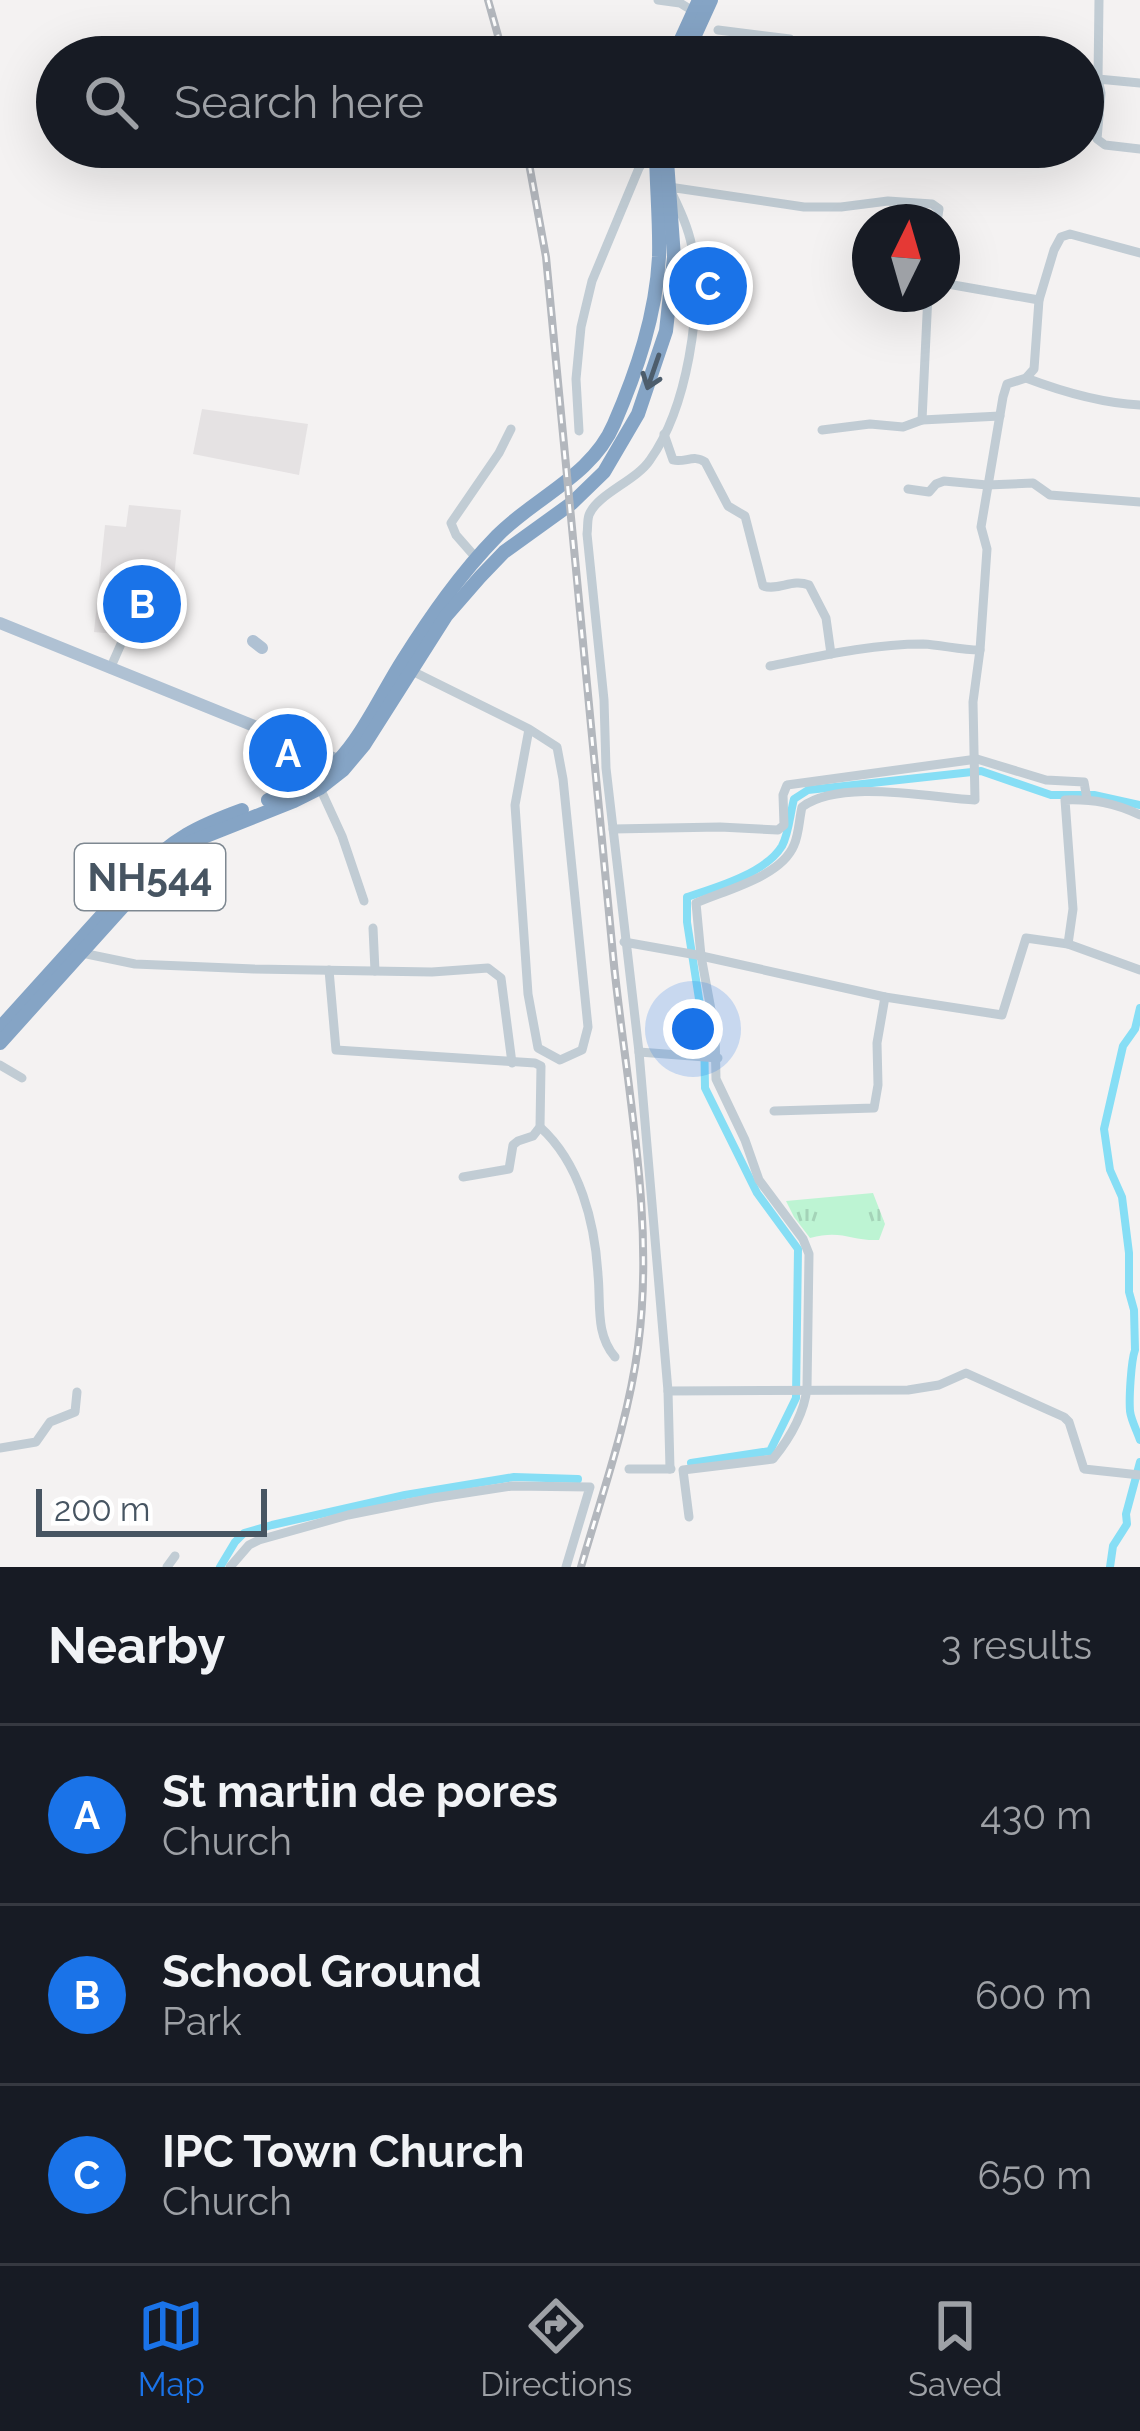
<!DOCTYPE html>
<style>
:root{--surface:#171b24;--page:#242831;--text:#f1f3f6;--muted:#9ea1a6;--line:#363941;--accent:#1a73e8}
body{margin:0;font-family:Raleway,sans-serif;background:var(--page);color:var(--text)}
.compass{position:absolute;left:852px;top:204px;width:108px;height:108px;border-radius:50%;background:var(--surface);box-shadow:0 12px 48px #0002;rotate:5deg}
.scale{position:absolute;left:36px;bottom:30px;width:231px;box-sizing:border-box;padding-left:12px;border:6px solid #475562;border-top:0;font-size:33px;line-height:42px;white-space:nowrap;color:#475562;-webkit-text-stroke:9px #fff;paint-order:stroke}
.you{position:absolute;left:693px;top:1029px;width:42px;height:42px;margin:-30px;border:9px solid #fff;border-radius:50%;background:#1a73e8;box-shadow:0 0 0 18px #1a73e833}
.badge{display:grid;place-items:center;width:78px;height:78px;border-radius:50%;background:var(--accent);color:#fff;font-size:39px;font-weight:700}
.pin{position:absolute;translate:-50% -50%;border:6px solid #fff;box-shadow:0 3px 12px #0006}
.list{margin:0;padding:0;list-style:none}
h2{display:flex;justify-content:space-between;align-items:center;height:156px;margin:0;padding:0 48px;font-size:51px}
h2 small{font-size:39px;font-weight:400;color:var(--muted)}
.list li{display:grid;grid-template-columns:78px 1fr auto;gap:36px;align-items:center;box-sizing:border-box;height:180px;padding:0 48px;border-top:3px solid var(--line)}
.list b{display:block;font-size:45px;white-space:nowrap}
.list p{margin:0;font-size:39px;white-space:nowrap;color:var(--muted)}
.list em{font-size:39px;font-style:normal;color:var(--muted)}
.icon{flex:none;width:66px;height:66px;fill:none;stroke:currentColor;stroke-width:2;stroke-linecap:round;stroke-linejoin:round}
.map{position:relative;flex:none;width:1140px;height:1567px;overflow:hidden}
.search{position:absolute;background:var(--surface);box-shadow:0 12px 48px #0002;left:36px;right:36px;top:36px;height:132px;display:flex;align-items:center;gap:30px;box-sizing:border-box;padding:0 42px;border-radius:66px;color:var(--muted);font-size:45px}
.sheet{height:696px;background:var(--surface)}
nav{display:flex;justify-content:space-around;align-items:center;box-sizing:border-box;height:168px;border-top:3px solid var(--line);background:var(--surface);font-size:33px;color:var(--muted)}
nav a{display:grid;justify-items:center;gap:6px}
nav .on{color:var(--accent)}
.map>svg:first-child{display:block}
</style>
<div class="map">
<svg width="1140" height="1567" viewBox="0 0 1140 1567">
<defs>
<pattern id="park-tufts" width="24" height="20" patternUnits="userSpaceOnUse" patternTransform="scale(3)"><rect width="24" height="20" fill="#bdf4d3"/><path d="M3 7l-1-3M5 7V3M7 7l1-3M15 17l-1-3M17 17v-4M19 17l1-3" fill="none" stroke="#a4d3b8"/></pattern>
</defs>
<rect width="100%" height="100%" fill="#f4f2f2"/>
<g fill="#e5e2e3">
<path d="M202 409 308 424 299 475 193 454Z"/>
<path d="M129 505 181 510 173 587H164L160 629 119 625 115 634 94 632 105 525 126 527Z"/>
</g>
<g fill="url(#park-tufts)">
<path d="M130 581 159 584 155 626 125 623Z"/>
<path d="M873 1193 885 1224 879 1240C850 1241 842 1229 810 1238L794 1217 786 1201Z"/>
</g>
<g fill="none" stroke-linecap="round" stroke-linejoin="round">
<g stroke="#86def5" stroke-width="8">
<path d="M1140 1008 1135 1029 1123 1046 1104 1129 1110 1170 1122 1197 1129 1253V1292L1134 1310 1135 1350C1131 1361 1129 1398 1130 1411 1131 1420 1137 1431 1140 1440"/>
<path d="M691 1463 770 1451 796 1398 798 1249 757 1193 705 1088 704 1031 687 922V897C715 888 766 873 782 846 789 833 790 814 794 799L808 790 981 771 1051 795H1094L1140 805"/>
<path d="M220 1567 235 1542 244 1533 272 1525 405 1495 514 1477 578 1479"/>
<path d="M1110 1567 1113 1546 1127 1524 1126 1514 1140 1462"/>
</g>
<g stroke="#c1ccd4" stroke-width="9">
<path d="M658 0 680 3 693 11"/>
<path d="M718 30 790 39"/>
<path d="M880 57V47"/>
<path d="M1140 83 1098 79 1101 93 1097 139 1105 145 1140 149"/>
<path d="M1083 88H1089L1098 79 1099 0"/>
<path d="M937 222 939 209 932 204 888 201 841 207H804L669 187C678 206 688 226 692 247 703 309 687 408 650 460 636 481 597 494 589 515 587 521 588 528 587 534L604 700 606 768 639 1052 668 1391 908 1390 939 1385 966 1373 1064 1417 1069 1422 1084 1469 1140 1475"/>
<path d="M942 283 1039 300"/>
<path d="M1026 378C1063 392 1100 403 1140 405"/>
<path d="M922 420 928 294"/>
<path d="M822 430 870 424 903 427 922 420 1000 416"/>
<path d="M579 431 576 379 581 327 592 281 639 168 653 147"/>
<path d="M664 434 673 460C685 463 694 454 705 462L728 506 745 516 763 586C779 591 792 578 809 585L826 618 831 654"/>
<path d="M908 489 929 492 936 484 944 481 987 485 1033 483 1050 495 1140 502"/>
<path d="M477 559 456 535 451 523 499 453 511 429"/>
<path d="M770 666C820 656 871 644 923 644 942 645 960 650 980 650L987 549 981 527 1003 397 1007 384 1026 378 1034 369 1039 300 1054 250 1061 237 1070 234 1140 253"/>
<path d="M110 669 128 628"/>
<path d="M410 670 529 729 557 747 563 779 588 1027 582 1050 560 1060 538 1048 528 994 515 805 529 729"/>
<path d="M320 788 342 836 364 901"/>
<path d="M613 829 720 827 778 830 784 825 783 795 787 785 977 759 1046 780 1084 782 1087 799"/>
<path d="M373 928 375 971"/>
<path d="M624 942 697 955 885 997 1002 1015 1026 938 1068 944 1140 970"/>
<path d="M1068 944 1073 909 1065 800C1093 799 1115 803 1140 815"/>
<path d="M82 953 135 964 254 969 432 972 488 968 501 978 512 1063"/>
<path d="M329 970 336 1050 535 1063 541 1066 540 1127 533 1136 518 1141 513 1145 509 1169 463 1177"/>
<path d="M639 1052 718 1058"/>
<path d="M0 1065 22 1078"/>
<path d="M774 1111 874 1108 878 1085 877 1043 885 997"/>
<path d="M540 1127C580 1163 595 1223 598 1275 601 1304 595 1334 615 1357"/>
<path d="M668 1391 670 1469"/>
<path d="M0 1448 36 1442 50 1422 75 1412 77 1392"/>
<path d="M629 1469H671"/>
<path d="M689 1517 683 1470 773 1459C790 1438 804 1415 807 1388L809 1254 803 1239 759 1180 745 1140 716 1079 715 1031 701 956 696 903C725 890 781 877 794 845 799 834 799 820 802 807 840 779 927 797 975 800L973 702 980 650"/>
<path d="M167 1567 175 1556"/>
<path d="M230 1567 249 1545 259 1540 348 1515 433 1498 512 1486 590 1487 566 1567"/>
</g>
<g stroke="#afc1d3" stroke-width="12">
<path d="M0 623 338 760 340 764"/>
<path d="M253 641 262 648"/>
</g>
<g stroke="#85a4c5" stroke-width="14">
<path d="M673 57 699 0"/>
<path d="M685 57 711 0"/>
<path d="M268 800C284 794 304 788 319 778 357 751 378 699 403 660 431 616 460 574 497 536 535 497 592 476 614 424 637 371 656 315 659 257 660 220 656 184 656 147"/>
<path d="M140 873C172 839 198 826 242 810"/>
<path d="M0 1028 113 903"/>
<path d="M0 1043 154 872 191 842 294 801 320 788 343 770 364 745 446 616 480 577 504 552 572 503 604 472 638 414 666 331 674 257 666 147"/>
</g>
<g stroke="#b3b7bd" stroke-width="8">
<g id="rail">
<path d="M488 0 504 57"/>
<path d="M526 147 546 257C568 493 591 729 614 965 627 1090 655 1221 638 1347 628 1422 602 1494 581 1567"/>
</g>
</g>
<use href="#rail" stroke="#fff" stroke-width="3" stroke-dasharray="9" stroke-linecap="butt"/>
</g>
<defs><path id="oneway-shaft" d="M-6 0H5M1.5-3L5.5 0L1.5 3" fill="none" stroke-width="1.6" stroke-linecap="round" stroke-linejoin="round" transform="scale(3)"/></defs>
<use stroke="#4d5d6c" href="#oneway-shaft" transform="translate(653 372) rotate(109)"/>
<g text-anchor="middle" stroke-width="12" stroke-linejoin="round" paint-order="stroke">
<rect fill="#fff" stroke="#7e8891" stroke-width="3" x="75" y="844" width="150" height="66" rx="9"/>
<g font-size="39" font-weight="bold" fill="#475562">
<text x="150" y="891">NH544</text>
</g>
</g>
</svg>
<svg class="compass" viewBox="-18 -18 36 36"><path d="M0-13l5 13h-10z" fill="#e53935"/><path d="M0 13l5-13h-10z" fill="#9ea1a6"/></svg>
<div class="scale">200 m</div>
<div class="you"></div>
<div class="pin badge" style="left:288px;top:753px">A</div>
<div class="pin badge" style="left:142px;top:604px">B</div>
<div class="pin badge" style="left:708px;top:286px">C</div>
<div class="search"><svg class="icon" aria-label="search" viewBox="0 0 24 24"><circle cx="10" cy="10" r="6"/><path d="M15 15l6 6"/></svg>Search here</div>
</div>
<section class="sheet">
<h2>Nearby<small>3 results</small></h2>
<ul class="list">
<li><span class="badge">A</span><div><b>St martin de pores</b><p>Church</p></div><em>430 m</em></li>
<li><span class="badge">B</span><div><b>School Ground</b><p>Park</p></div><em>600 m</em></li>
<li><span class="badge">C</span><div><b>IPC Town Church</b><p>Church</p></div><em>650 m</em></li>
</ul>
</section>
<nav>
<a class="on"><svg class="icon" aria-label="map" viewBox="0 0 24 24"><path d="M3 6l6-2 6 2 6-2v14l-6 2-6-2-6 2zM9 4v14M15 6v14"/></svg>Map</a>
<a><svg class="icon" aria-label="directions" viewBox="0 0 24 24"><path d="M12 3l9 9-9 9-9-9zM9 14v-3h6M13 9l2 2-2 2"/></svg>Directions</a>
<a><svg class="icon" aria-label="saved" viewBox="0 0 24 24"><path d="M7 4h10v16l-5-4-5 4z"/></svg>Saved</a>
</nav>
